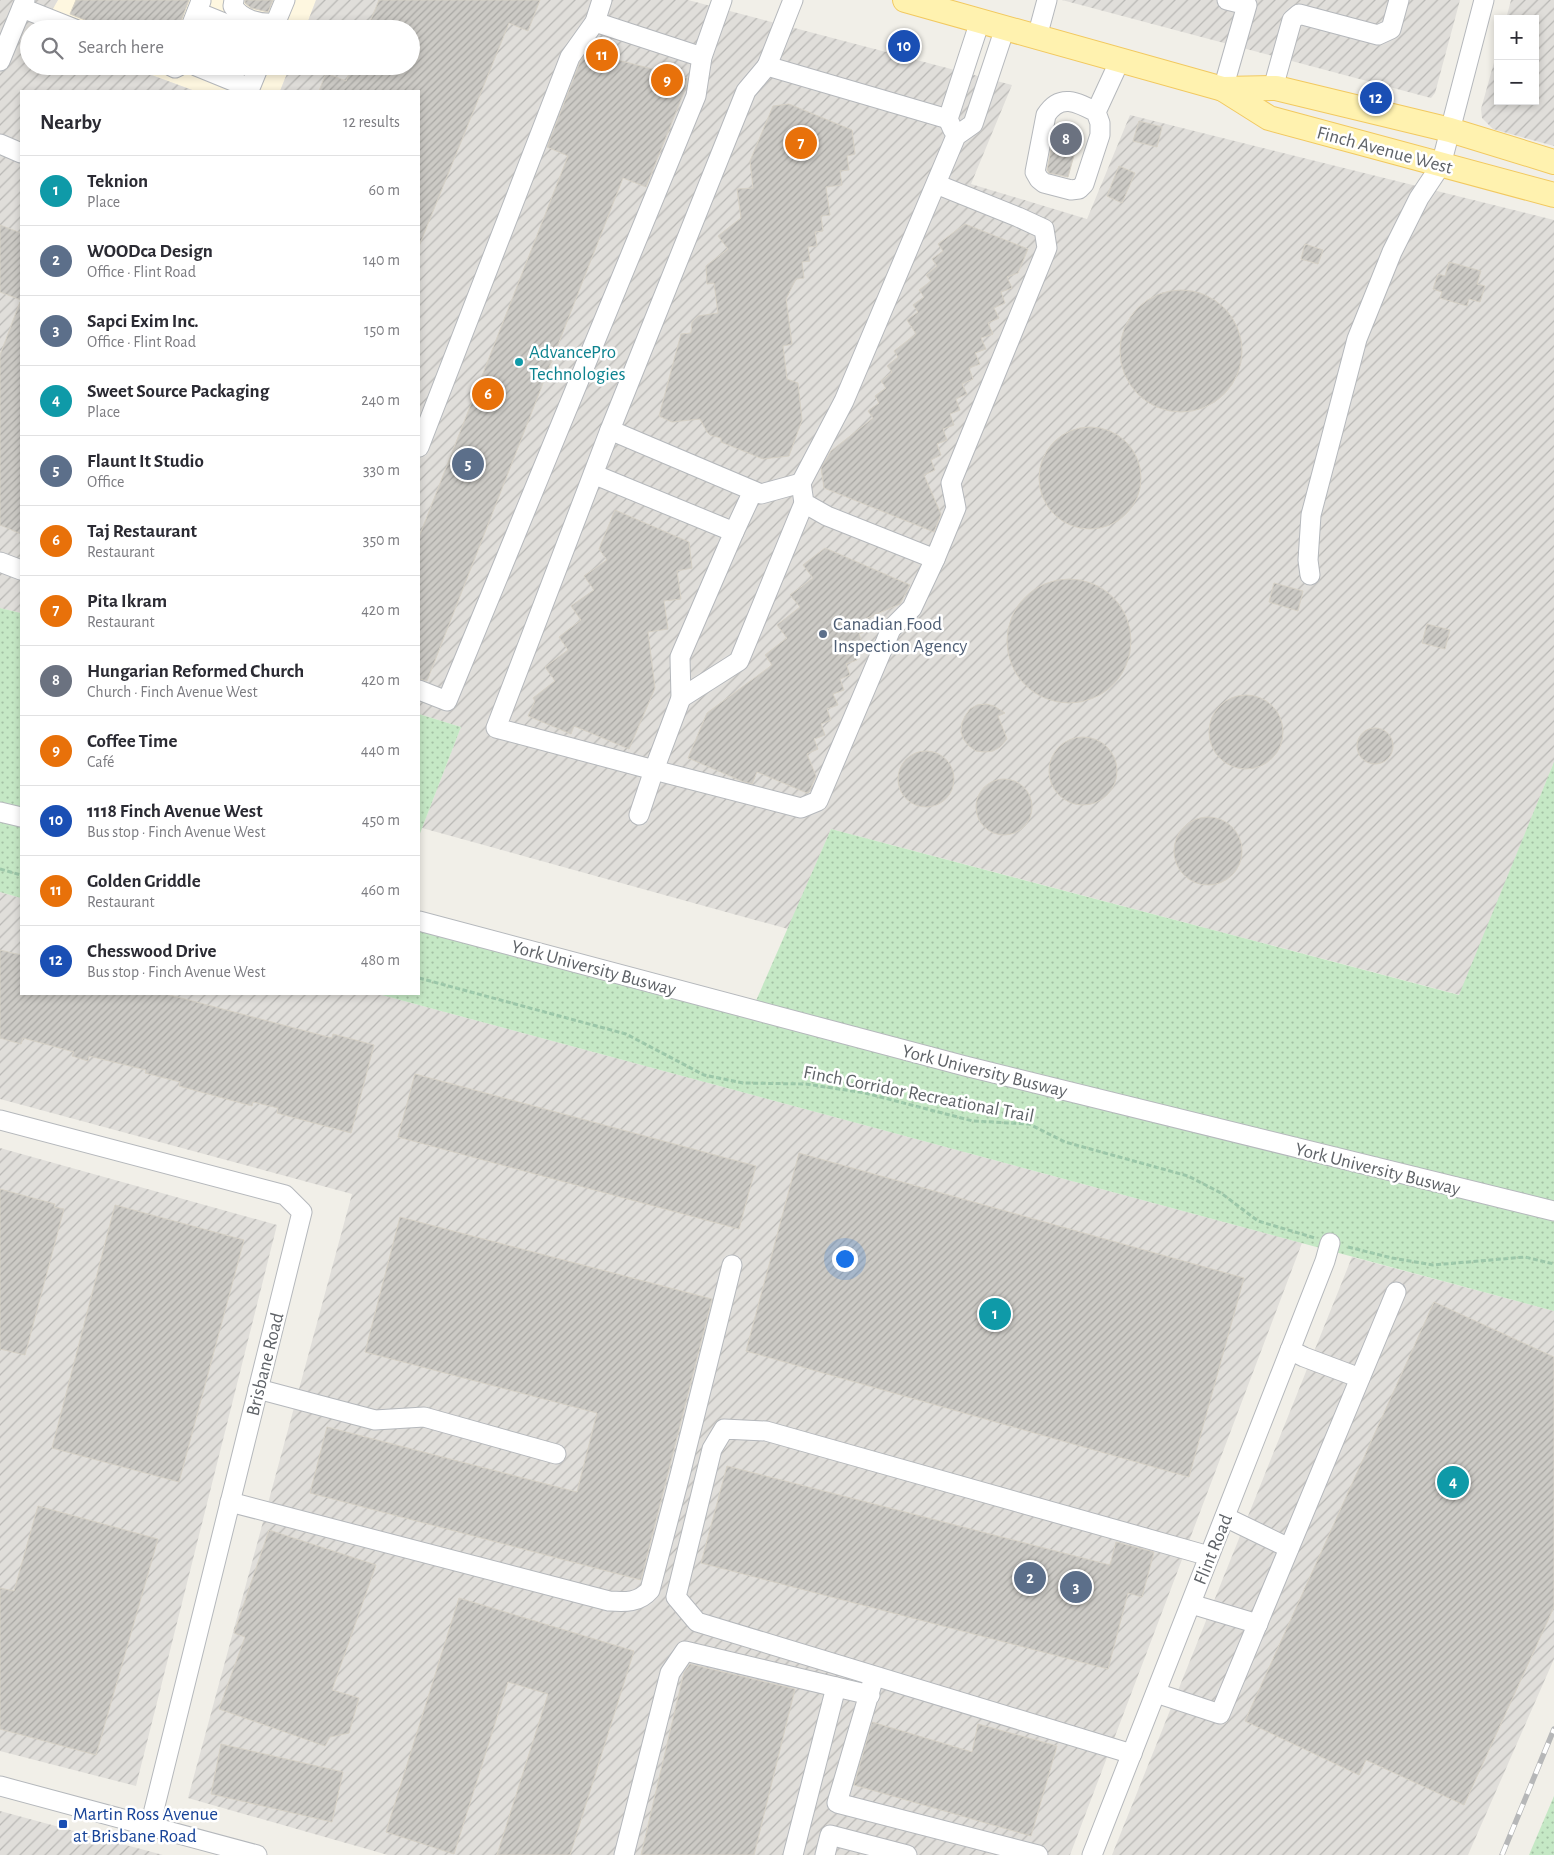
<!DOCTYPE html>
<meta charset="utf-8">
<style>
:root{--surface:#fff;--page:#f7f7f7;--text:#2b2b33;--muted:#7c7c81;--line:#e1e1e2;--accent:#7c3aed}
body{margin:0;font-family:"Alegreya Sans",sans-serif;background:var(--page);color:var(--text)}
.controls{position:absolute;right:15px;top:15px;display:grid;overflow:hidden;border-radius:0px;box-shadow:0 2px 8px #0003}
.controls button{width:45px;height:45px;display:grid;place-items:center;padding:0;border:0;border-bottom:1px solid var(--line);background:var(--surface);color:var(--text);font:25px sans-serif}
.you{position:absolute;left:844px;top:1258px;width:18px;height:18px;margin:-12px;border:4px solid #fff;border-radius:50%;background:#1a73e8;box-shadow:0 0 0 8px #1a73e833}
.badge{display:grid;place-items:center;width:32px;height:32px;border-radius:50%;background:var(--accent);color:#fff;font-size:16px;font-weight:700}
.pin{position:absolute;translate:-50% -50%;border:2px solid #fff;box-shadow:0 1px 5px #0006}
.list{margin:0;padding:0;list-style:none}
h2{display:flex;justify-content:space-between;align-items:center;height:65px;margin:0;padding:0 20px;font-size:21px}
h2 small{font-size:16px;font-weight:400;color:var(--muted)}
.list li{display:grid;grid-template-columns:32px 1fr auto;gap:15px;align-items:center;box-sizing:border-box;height:70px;padding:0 20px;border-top:1px solid var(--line)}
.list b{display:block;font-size:19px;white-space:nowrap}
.list p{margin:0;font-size:16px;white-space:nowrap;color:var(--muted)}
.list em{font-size:16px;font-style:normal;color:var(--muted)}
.icon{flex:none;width:28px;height:28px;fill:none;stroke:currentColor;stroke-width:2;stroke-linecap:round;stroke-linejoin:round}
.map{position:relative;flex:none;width:1554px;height:1855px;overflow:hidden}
.search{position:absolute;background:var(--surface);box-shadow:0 2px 8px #0003;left:20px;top:20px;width:400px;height:55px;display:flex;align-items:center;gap:12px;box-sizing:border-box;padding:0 18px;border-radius:28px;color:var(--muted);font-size:19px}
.panel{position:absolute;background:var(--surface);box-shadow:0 2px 8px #0003;left:20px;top:90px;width:400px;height:905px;border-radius:0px}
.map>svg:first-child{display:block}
</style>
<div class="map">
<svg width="1554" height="1855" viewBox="0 0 1554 1855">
<defs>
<pattern id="industrial-furrows" width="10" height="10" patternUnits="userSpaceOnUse" patternTransform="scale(1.25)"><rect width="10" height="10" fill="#e0deda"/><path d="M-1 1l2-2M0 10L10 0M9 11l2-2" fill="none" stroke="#b9b8b5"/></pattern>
<pattern id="grass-dots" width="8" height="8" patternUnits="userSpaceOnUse" patternTransform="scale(1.25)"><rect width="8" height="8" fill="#c5e8c5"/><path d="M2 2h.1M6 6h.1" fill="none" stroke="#a3c0a4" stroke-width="1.8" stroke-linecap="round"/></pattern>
<pattern id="building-hatch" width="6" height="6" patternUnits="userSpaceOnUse" patternTransform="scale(1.25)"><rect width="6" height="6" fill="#cccac5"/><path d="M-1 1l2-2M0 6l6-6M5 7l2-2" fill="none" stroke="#a9a8a4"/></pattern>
</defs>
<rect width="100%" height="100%" fill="#f1efe8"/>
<g fill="#fef7e0">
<path d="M58 0H316L305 29H41Z"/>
<path d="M127 66H290L280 91H195Z"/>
</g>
<g fill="url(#industrial-furrows)">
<path d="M0 0H58L41 29H29V66H127L195 91H21V613L0 608Z"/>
<path d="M316 0H688L1012 85 971 184 1087 219 1130 115 1554 220V762L1460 995 831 829 788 929 422 828 461 727 419 714V91H280L290 66H411V29H305Z"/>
<path d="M1062 0H1460L1435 93 1431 98Z"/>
<path d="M1511 0H1554V146L1493 129 1482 118 1481 109 1498 48V101H1535V19H1506Z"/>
<path d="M0 892 21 898V994H378L1302 1243 1070 1855H388L188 1798 352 1194 0 1099Z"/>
<path d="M0 1148 277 1225 136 1786 0 1751Z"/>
<path d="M1352 1257 1554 1311V1659L1468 1855H1112Z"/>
<path d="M0 1811 163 1855H0Z"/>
</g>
<g fill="url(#grass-dots)">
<path d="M0 608 21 613V898L0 892Z"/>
<path d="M419 714 461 727 419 836Z"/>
<path d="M1554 762V1311L378 994H419V918L752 1010 831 829 1459 995Z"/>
<path d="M1554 1796V1855H1529Z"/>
</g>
<g fill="url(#building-hatch)" stroke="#d6d1c6">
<path d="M76 0H189L178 29H108L70 14Z"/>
<path d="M245 0H273L268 12 251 8 245 3Z"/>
<path d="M379 0H540L528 31 509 23 419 246V91H319L326 73 346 81 352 66H411V29H367Z"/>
<path d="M587 52 687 78 686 87 646 187 623 178 427 681 419 679V537L568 156 547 147 580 62Z"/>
<path d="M789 104 852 130 855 154 847 156 849 170 840 171 842 185 826 187 830 215 821 216 823 231 815 232 817 246 808 247 810 261 802 262 804 278 796 279 786 299 792 344 783 346 787 379 798 383 802 420 789 456 763 459 721 442V438L710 435 707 432 700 419 672 422 659 416 681 334 691 333 692 322 698 316 718 313 714 283 707 284 706 266 728 249 718 236 741 218 737 189 753 188 750 161 773 106Z"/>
<path d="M1139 121 1162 127 1157 147 1133 141Z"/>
<path d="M1053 138 1076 148 1068 177 1049 173 1047 170Z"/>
<path d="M1119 166 1135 173 1122 203 1107 196Z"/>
<path d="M965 224 1028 249 1018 273 1007 277 1012 288 1001 292 1005 303 994 308 999 318 988 323 993 334 981 338 986 349 975 353 980 364 969 368 973 379 962 384 967 394 956 399 960 410 950 414 954 425 943 429 947 440 937 444 941 455 931 460 935 470 924 475 941 514 934 532 824 488 821 468 831 451 873 418 868 411 879 403 875 396 886 388 881 381 892 372 887 366 898 357 894 351 916 334 907 320 918 312 913 305 924 297 919 290 931 281 926 275 937 266 932 259 943 251 938 244Z"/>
<path d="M0 225 21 233V300L0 292Z"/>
<path d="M1305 244 1323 250 1318 264 1301 259Z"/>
<path d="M1449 262 1481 271 1477 284 1485 286 1480 302 1469 299 1467 306 1440 298 1442 292 1433 289 1438 274 1445 276Z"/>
<circle cx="1181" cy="351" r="61"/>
<path d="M20 302 21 303V534L0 525V355Z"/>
<circle cx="1090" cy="478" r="51"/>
<path d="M615 510 689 542 692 568 677 571 681 599 664 601 668 629 648 632 655 688 629 749 574 726 571 734 528 716 535 701 533 698 555 681 545 667 568 650 559 637 581 620 571 606 594 590 584 576 607 560 599 549Z"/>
<path d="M825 548 910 585 900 604 865 619 870 630 859 634 863 645 852 649 857 660 846 664 850 675 840 679 844 690 833 694 838 705 827 709 831 720 821 724 825 735 814 739 818 749 807 754 816 776 809 792 807 793 757 772 752 784 744 782 688 758 707 713 772 665 765 655 787 638 777 625 800 607 790 595 813 578 803 565Z"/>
<circle cx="1069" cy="641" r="62"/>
<path d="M1274 583 1303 591 1298 611 1269 602Z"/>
<path d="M1427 624 1450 630 1445 649 1422 643Z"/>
<circle cx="1246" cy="732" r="37"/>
<path d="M986 704 994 706 1005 713 998 716 1007 739 1000 747 993 751 985 752 976 751 969 746 964 740 961 732 962 723 965 716 970 709 977 705Z"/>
<circle cx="1375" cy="746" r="18"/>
<circle cx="1083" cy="771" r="34"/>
<circle cx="926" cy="779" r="28"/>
<circle cx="1004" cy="807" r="28"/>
<circle cx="1208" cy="851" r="34"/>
<path d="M0 950 21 955V994H166L332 1038 333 1034 374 1045 351 1133 277 1113 278 1108 253 1102 252 1106 179 1086 180 1082 145 1073 146 1070 89 1056 88 1061 72 1056 74 1052 23 1038 21 1044 0 1038Z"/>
<path d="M415 1074 756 1166 739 1229 398 1137Z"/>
<path d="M799 1153 1244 1278 1189 1477 746 1351Z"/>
<path d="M0 1189 55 1204 54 1207 64 1209 25 1355 0 1349Z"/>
<path d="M115 1205 244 1240 179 1482 52 1448Z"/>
<path d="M400 1217 712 1299 641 1580 310 1493 327 1427 577 1492 597 1413 365 1352Z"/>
<path d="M1434 1302 1554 1357V1607L1464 1805 1366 1760 1359 1775 1245 1721Z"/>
<path d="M727 1466 1110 1565 1116 1542 1154 1552 1142 1597 1128 1593 1108 1669 701 1563Z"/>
<path d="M38 1506 158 1539 96 1755 0 1729V1588L14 1591Z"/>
<path d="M269 1530 376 1565 332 1690 359 1698 349 1733 330 1737 325 1746 219 1709 245 1637 234 1633Z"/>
<path d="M459 1598 634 1651 570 1855H497L548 1694 508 1682 454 1854 386 1832Z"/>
<path d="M690 1664 795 1689 754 1855H641L684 1672Z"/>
<path d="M872 1722 972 1752 978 1724 1057 1746 1031 1836 854 1785Z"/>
<path d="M221 1744 343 1772 332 1822 211 1794Z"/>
</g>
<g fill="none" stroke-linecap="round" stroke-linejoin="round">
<g stroke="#b5b8bc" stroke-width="21">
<g id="minor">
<path d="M234 0 233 6C241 20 260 24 275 23"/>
<path d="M793 0 767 66 948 119"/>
<path d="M22 8 75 29"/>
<path d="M197 12 239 29"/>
<path d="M595 22 702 57"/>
<path d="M190 29 201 1"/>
<path d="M273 29 285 0"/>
<path d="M1037 37 1047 0"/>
<path d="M0 61 25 0"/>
<path d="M171 66 175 68 179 66"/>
<path d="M196 66 250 88 259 66"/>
<path d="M767 66 746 91 610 430 761 494 801 483"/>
<path d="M1273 88 1292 20 1299 14 1378 35 1391 29 1399 0"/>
<path d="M1223 89 1247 5 1227 0"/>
<path d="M1096 112 1100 123V135L1084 184 1079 189 1071 190 1044 183 1039 179 1035 172 1046 115C1060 93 1077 102 1096 112L1120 60"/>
<path d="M953 130 948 119 980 21"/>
<path d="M0 144 21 153"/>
<path d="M936 184 1018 217 1044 229 1047 248 951 483 956 508 935 559 827 516 804 503 801 483 844 401 956 136 973 124 1005 28"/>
<path d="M419 447 570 57 595 22 602 0"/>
<path d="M593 474 734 532 680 657 681 698 654 770 496 728 610 430"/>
<path d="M734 532 753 491"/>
<path d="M0 562 21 570"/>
<path d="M1310 575 1308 560 1311 515 1357 339 1392 252 1419 198 1441 165 1484 0"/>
<path d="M419 690 447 701 696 96 702 57 722 0"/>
<path d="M681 698 739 661 804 503"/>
<path d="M0 812 21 817"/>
<path d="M639 815 654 770 801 808 818 801 891 629 912 608 935 559"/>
<path d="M419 921 965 1066 1554 1211"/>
<path d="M0 1120 285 1195 302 1212 150 1826"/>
<path d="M1290 1350 1304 1357 1360 1378"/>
<path d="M258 1389 375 1420 424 1417 556 1454"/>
<path d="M230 1502 609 1601C625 1602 639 1603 650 1590L680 1475 732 1265"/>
<path d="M1225 1517 1289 1548"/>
<path d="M1191 1604 1258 1624"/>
<path d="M874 1677 837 1803 1038 1855"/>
<path d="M1156 1693 1220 1714 1396 1292"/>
<path d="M1132 1754 697 1622 676 1597 712 1449 724 1429 766 1431 1209 1556"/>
<path d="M0 1786 257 1855"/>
<path d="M624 1855 670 1673 685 1651 836 1687"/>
<path d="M793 1855 836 1687 870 1695"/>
<path d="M825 1855 830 1835 907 1855"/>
<path d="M1092 1855 1325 1261 1330 1243"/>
</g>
</g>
<g stroke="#f2c960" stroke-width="26">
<g id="major">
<path d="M905 0 1223 89 1276 88 1450 130 1554 162"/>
<path d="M1223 89 1269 118 1554 195"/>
</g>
</g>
<g stroke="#9cc7a9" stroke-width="3" stroke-dasharray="5 2.5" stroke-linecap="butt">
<path d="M0 869 21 875"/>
<path d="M419 978 626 1034 704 1075 743 1083 806 1084 865 1093 973 1121 1029 1124 1065 1142 1188 1176 1221 1193 1258 1221 1315 1238"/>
<path d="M1348 1247 1392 1258 1433 1265 1525 1257 1554 1264"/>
</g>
<use href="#minor" stroke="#fff" stroke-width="19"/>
<use href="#major" stroke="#fff2af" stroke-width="24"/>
<g stroke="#b6b7b8" stroke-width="5.5">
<path id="rail" d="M1502 1855 1554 1729"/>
</g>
<use href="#rail" stroke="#fff" stroke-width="4" stroke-dasharray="11" stroke-linecap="butt"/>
</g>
<circle fill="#0f9aa8" stroke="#fff" stroke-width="2" cx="519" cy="362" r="5"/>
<circle fill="#5c6f8a" stroke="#fff" stroke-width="2" cx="823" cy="634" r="5"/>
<rect fill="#1a4fb4" stroke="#fff" stroke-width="2" x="58" y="1819" width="10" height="10" rx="2.5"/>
<g text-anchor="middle" stroke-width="5" stroke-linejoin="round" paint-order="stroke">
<g font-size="19" fill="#5f6368" stroke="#fff">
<text transform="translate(1385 149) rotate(15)" y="7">Finch Avenue West</text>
<text transform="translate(594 967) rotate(15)" y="7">York University Busway</text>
<text transform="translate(985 1070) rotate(14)" y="7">York University Busway</text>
<text transform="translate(919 1093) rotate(11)" y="7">Finch Corridor Recreational Trail</text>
<text transform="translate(1378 1168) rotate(14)" y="7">York University Busway</text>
<text transform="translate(264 1364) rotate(-76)" y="7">Brisbane Road</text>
<text transform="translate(1212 1549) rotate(-68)" y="7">Flint Road</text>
</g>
<g font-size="19" fill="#0d838f" stroke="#fff" text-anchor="start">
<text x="529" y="358">AdvancePro<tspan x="529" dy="22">Technologies</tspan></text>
</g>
<g font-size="19" fill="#4e5e75" stroke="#fff" text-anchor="start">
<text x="833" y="630">Canadian Food<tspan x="833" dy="22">Inspection Agency</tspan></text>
</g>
<g font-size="19" fill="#164399" stroke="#fff" text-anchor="start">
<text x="73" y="1820">Martin Ross Avenue<tspan x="73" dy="22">at Brisbane Road</tspan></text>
</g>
</g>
</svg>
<div class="controls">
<button>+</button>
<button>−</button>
</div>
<div class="you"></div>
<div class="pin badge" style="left:995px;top:1314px;background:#0f9aa8">1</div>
<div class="pin badge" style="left:1030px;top:1578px;background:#5c6f8a">2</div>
<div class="pin badge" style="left:1076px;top:1587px;background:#5c6f8a">3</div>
<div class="pin badge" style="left:1453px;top:1482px;background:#0f9aa8">4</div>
<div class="pin badge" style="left:468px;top:464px;background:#5c6f8a">5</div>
<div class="pin badge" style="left:488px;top:394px;background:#e8710a">6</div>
<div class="pin badge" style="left:801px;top:143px;background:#e8710a">7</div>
<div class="pin badge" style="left:1066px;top:139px;background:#6b7280">8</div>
<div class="pin badge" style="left:667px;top:80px;background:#e8710a">9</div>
<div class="pin badge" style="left:904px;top:46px;background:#1a4fb4">10</div>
<div class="pin badge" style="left:602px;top:55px;background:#e8710a">11</div>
<div class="pin badge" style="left:1376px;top:98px;background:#1a4fb4">12</div>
<div class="search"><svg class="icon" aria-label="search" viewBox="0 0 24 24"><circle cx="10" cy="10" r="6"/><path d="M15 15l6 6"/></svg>Search here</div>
<section class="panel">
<h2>Nearby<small>12 results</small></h2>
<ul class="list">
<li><span class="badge" style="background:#0f9aa8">1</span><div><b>Teknion</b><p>Place</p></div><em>60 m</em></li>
<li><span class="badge" style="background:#5c6f8a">2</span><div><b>WOODca Design</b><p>Office · Flint Road</p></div><em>140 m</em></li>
<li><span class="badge" style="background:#5c6f8a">3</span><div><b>Sapci Exim Inc.</b><p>Office · Flint Road</p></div><em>150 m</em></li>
<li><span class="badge" style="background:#0f9aa8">4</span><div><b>Sweet Source Packaging</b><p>Place</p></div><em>240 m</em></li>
<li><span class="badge" style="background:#5c6f8a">5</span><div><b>Flaunt It Studio</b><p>Office</p></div><em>330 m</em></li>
<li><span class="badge" style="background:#e8710a">6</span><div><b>Taj Restaurant</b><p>Restaurant</p></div><em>350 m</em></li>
<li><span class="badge" style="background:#e8710a">7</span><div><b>Pita Ikram</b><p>Restaurant</p></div><em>420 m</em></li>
<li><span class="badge" style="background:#6b7280">8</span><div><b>Hungarian Reformed Church</b><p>Church · Finch Avenue West</p></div><em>420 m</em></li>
<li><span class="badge" style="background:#e8710a">9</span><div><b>Coffee Time</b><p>Café</p></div><em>440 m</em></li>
<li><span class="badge" style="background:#1a4fb4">10</span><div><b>1118 Finch Avenue West</b><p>Bus stop · Finch Avenue West</p></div><em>450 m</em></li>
<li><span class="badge" style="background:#e8710a">11</span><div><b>Golden Griddle</b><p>Restaurant</p></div><em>460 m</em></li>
<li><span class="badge" style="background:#1a4fb4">12</span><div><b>Chesswood Drive</b><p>Bus stop · Finch Avenue West</p></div><em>480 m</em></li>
</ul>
</section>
</div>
